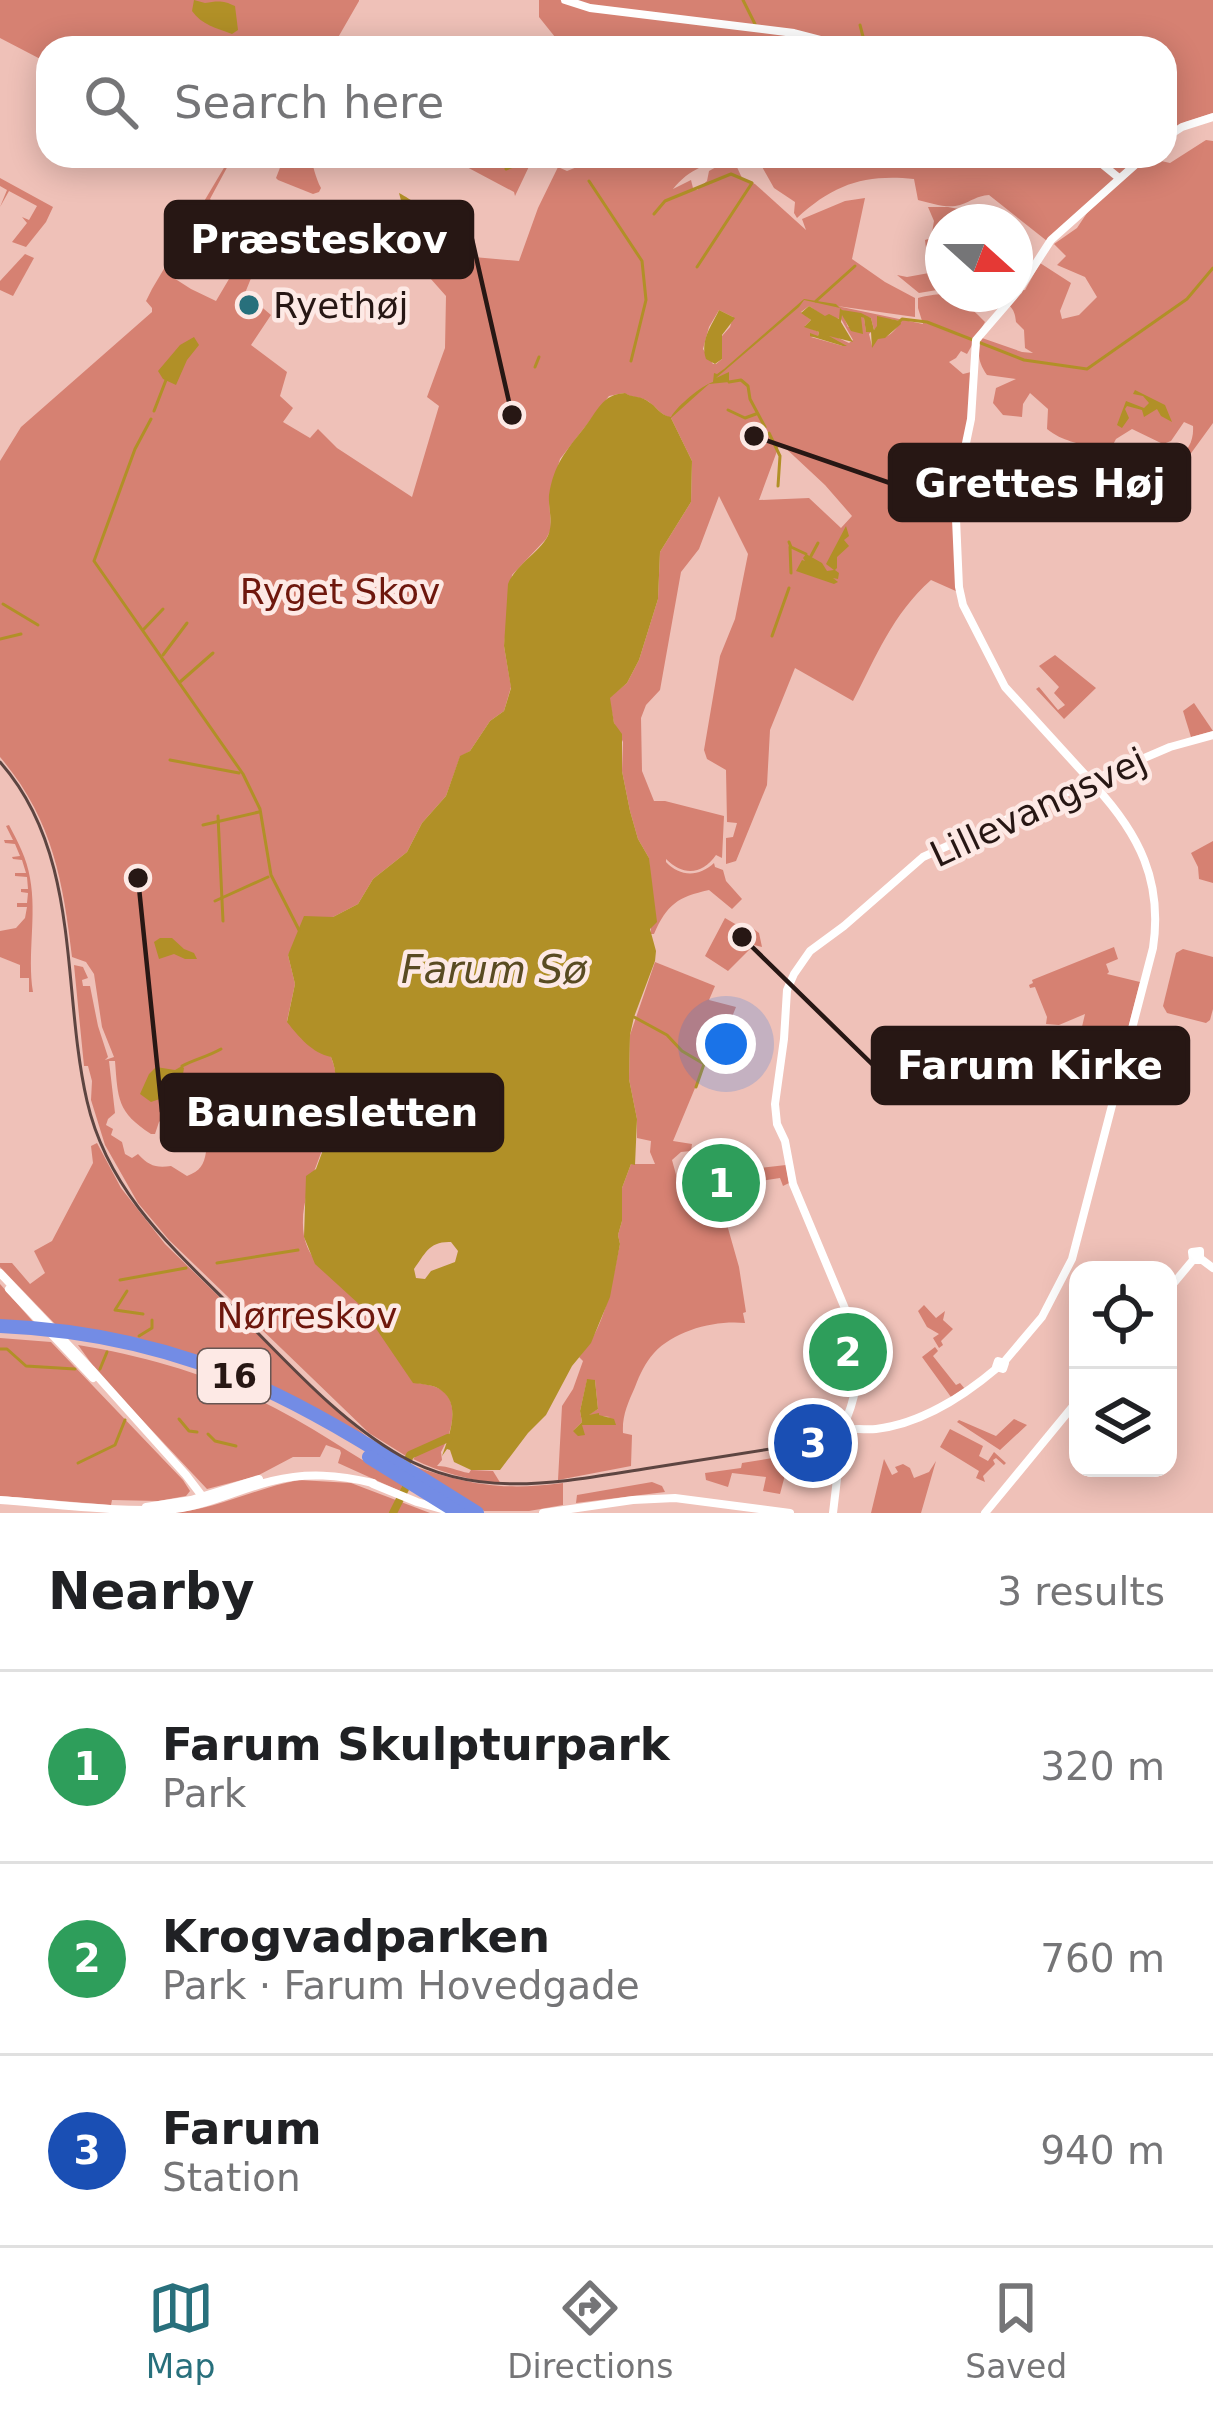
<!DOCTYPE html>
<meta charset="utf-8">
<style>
:root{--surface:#fff;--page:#f2f2f2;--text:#202124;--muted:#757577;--line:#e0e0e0;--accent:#28707c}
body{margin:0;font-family:"DejaVu Sans",sans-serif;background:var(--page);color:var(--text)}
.controls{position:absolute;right:36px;bottom:36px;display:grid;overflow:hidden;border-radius:24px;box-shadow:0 6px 30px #0003}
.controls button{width:108px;height:108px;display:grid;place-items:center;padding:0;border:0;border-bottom:3px solid var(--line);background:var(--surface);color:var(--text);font:60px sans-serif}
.compass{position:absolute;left:925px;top:204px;width:108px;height:108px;border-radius:50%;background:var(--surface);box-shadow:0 6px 30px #0003;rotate:111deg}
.you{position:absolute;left:726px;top:1044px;width:42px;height:42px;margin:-30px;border:9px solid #fff;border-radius:50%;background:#1a73e8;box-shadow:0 0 0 18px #1a73e833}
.badge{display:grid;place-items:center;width:78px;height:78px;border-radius:50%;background:var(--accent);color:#fff;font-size:39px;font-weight:700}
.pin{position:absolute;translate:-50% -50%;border:6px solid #fff;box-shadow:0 3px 12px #0006}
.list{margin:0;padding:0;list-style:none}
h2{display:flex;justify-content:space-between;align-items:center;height:156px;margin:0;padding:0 48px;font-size:51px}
h2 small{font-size:39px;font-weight:400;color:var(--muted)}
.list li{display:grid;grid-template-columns:78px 1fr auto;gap:36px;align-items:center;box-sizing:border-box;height:192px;padding:0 48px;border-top:3px solid var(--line)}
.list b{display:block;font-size:45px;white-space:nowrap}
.list p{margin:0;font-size:39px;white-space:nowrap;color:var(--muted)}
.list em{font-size:39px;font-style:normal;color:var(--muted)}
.icon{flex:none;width:66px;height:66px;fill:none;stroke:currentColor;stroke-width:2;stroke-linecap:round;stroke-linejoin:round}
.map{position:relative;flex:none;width:1213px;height:1513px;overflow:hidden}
.search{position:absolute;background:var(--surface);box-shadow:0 6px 30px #0003;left:36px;right:36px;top:36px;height:132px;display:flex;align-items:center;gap:30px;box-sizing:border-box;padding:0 42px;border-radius:36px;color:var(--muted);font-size:45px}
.sheet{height:732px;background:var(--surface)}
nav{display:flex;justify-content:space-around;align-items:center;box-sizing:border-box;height:168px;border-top:3px solid var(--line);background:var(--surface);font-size:33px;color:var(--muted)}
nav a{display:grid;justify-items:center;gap:6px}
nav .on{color:var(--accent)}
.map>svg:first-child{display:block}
</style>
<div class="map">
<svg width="1213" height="1513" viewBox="0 0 1213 1513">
<rect width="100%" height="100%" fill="#efc1b8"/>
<g fill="#d68172" fill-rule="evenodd">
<path d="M0 0H359V1L332 48H48V63L0 38Z"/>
<path d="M539 0H1213V113L1185 122 1165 135V48H1020L1014 43 1011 48H554L555 37 539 17Z"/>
<path d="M1206 140 1213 141V423L1173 478 1168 480 1163 472V464L1170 460 1177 461C1188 450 1194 441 1193 426L1184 422 1171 441 1163 444 1132 429 1116 439 1108 454 1115 476 1130 493 1127 497 1111 485 1097 450C1078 442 1063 442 1047 429L1048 409 1030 393 1023 404 1022 417 1003 415 993 403 996 388 1016 379 987 375C978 362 977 353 982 338L1022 352 1033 353 1025 348 1024 330 1016 322C1015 307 1008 302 994 299L978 308 974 304 976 297 980 294H1015V291L1025 290 1040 263 1071 283 1060 311 1062 319 1079 315 1097 297 1085 277 1057 265 1066 256 1054 244 1077 228 1089 210 1148 158 1170 163Z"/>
<path d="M275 156H309C314 166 315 177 321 188L319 192 313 194 278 180 276 178 281 165Z"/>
<path d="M489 156 494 162 505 168 534 156 515 196 514 192 448 157Z"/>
<path d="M579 156H1141L1047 241 989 195C976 196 972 201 960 205 947 209 931 203 918 200L914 179C865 174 834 184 797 218L794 213 795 202 774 188 761 165C728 156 695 161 673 189L691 180 693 188 697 190 707 181 709 171 718 166 736 165 742 178 755 184 806 230 802 219 845 201 865 198 852 259 885 282 915 298V317L837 306 923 324 918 308V298C954 289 959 296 985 322L967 354 961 351 956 358 949 362 963 374 971 372 969 420 956 472 952 502 958 592 931 580C892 615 877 655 853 701L795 668 770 730 767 785 736 861 726 864V838L733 837 737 823 727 822 726 770 707 759 704 750 720 656 735 619 748 554 719 496 699 549 681 572 660 690 646 705 641 718 642 771 654 801H665L724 816 722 858 716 855C702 875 683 876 666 859V862C680 877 699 877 714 863L715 867 723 870 726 881 742 899 732 909 709 890C678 897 667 904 654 934H651L649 858 638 839 630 811 622 771 623 742 614 723 609 698 627 683 639 660 658 599 660 552 691 502 692 461 671 418C660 415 656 406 646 400 637 396 632 398 624 393L609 396 560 459 549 498 551 529 546 539 512 575 504 646 511 687 504 711 490 721 470 751 460 757 446 796 422 823 407 852 373 879 358 904 333 917 294 946 288 955 295 984 287 1021 331 1057C356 1118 294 1178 304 1236 311 1270 342 1281 361 1306 380 1330 396 1357 413 1382 422 1384 437 1385 444 1392 460 1407 450 1436 441 1452L442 1460 437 1466C449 1466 457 1471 469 1473L471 1470 493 1471 501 1484C470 1480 441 1473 413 1459L416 1456 412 1453 406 1456 369 1433 169 1240 138 1203 105 1145 91 1100 92 1081 88 1066H84L74 965 83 967 88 978 82 980 83 986H90L98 1026 108 1057 105 1060 114 1057 102 1027 94 974 86 962 72 957C63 880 52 818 0 757V461L21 427 152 312V308L146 301 152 289 228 161 230 162 210 199 215 205V211L204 213 166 273 191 289 216 301 229 279 252 223 272 227 245 293 271 315 251 345 287 372 280 396 293 408 283 422 310 438 318 429 337 448 412 497 439 406 427 397 445 348 446 296 406 251 519 261 538 208 558 167 567 171 577 167 582 160ZM809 306 825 317 841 319 853 340 849 343 830 334 828 336 843 346 811 337 818 336 819 332 805 326 811 320 801 312ZM719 310 733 317 730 327 722 336V359L716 364H713L703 349 709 327ZM841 310 871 318 874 330 889 319 899 321 900 323C894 332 888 338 878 338L872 346 869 334 871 332 866 331 864 318 861 316 860 325 848 327ZM780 443 825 485 852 516 841 528 809 498 759 500ZM109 1061H115C118 1099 117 1112 151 1134H155L159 1122 168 1114 189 1118C199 1109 205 1094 219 1094L223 1109C207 1120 193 1131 206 1152 204 1165 200 1171 187 1176L171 1166C156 1168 149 1166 138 1154L132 1158 125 1154 122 1142 111 1135 113 1129 106 1125 108 1119 115 1113Z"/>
<path d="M0 178 53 207 46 222 26 247 12 242 27 223 22 217 29 220 37 206 9 191 0 207 7 190 0 186Z"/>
<path d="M928 207H948L980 213 978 222H975V216L960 219 961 222H943V247L934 256 942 263 943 289 919 293 897 275 907 277 929 273 925 240 931 238 934 221Z"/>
<path d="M25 254 34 258 13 296 0 290V281Z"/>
<path d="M1055 655 1096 688 1064 719 1036 689 1039 687 1058 710 1065 705 1054 693 1059 687 1039 666Z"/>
<path d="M1194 703 1213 731 1191 737 1183 711Z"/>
<path d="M9 825C18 842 27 859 30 878 37 916 27 954 33 992H29V978H20V965L0 957V931L16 928 25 918 27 907H17V903H27L28 893 21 892V889H28L27 877 15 876V873H26L22 860 13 859 12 857 20 856 15 844 5 843 4 840H13L6 826Z"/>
<path d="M1213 841V883L1199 879 1198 867 1191 853Z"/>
<path d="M725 918 742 928 747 924 759 933 762 947 754 945 728 971 705 956Z"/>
<path d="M1114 947 1118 959 1106 964 1109 972 1107 974 1140 982 1124 1044 1081 1031 1085 1014 1059 1025 1046 1024 1047 1017 1035 987 1030 988 1029 985 1033 983 1032 980Z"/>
<path d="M1183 949 1213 957V1009L1210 1020 1206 1023 1167 1013 1163 1006 1176 953Z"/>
<path d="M655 962 715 986 709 1000 736 1007 726 1032 705 1064 673 1141 692 1144 691 1151 681 1152 672 1160 680 1189 698 1180 695 1171 709 1168 710 1147 737 1149 740 1164 757 1160 759 1168 786 1165 789 1183 783 1186 780 1178 742 1184 726 1196 730 1209 711 1216 724 1214 739 1267 746 1312 743 1313 745 1323C715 1320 675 1330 654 1353 645 1363 640 1374 635 1387 628 1403 622 1415 623 1433L632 1435 631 1466 558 1480 562 1406 573 1389 583 1361 579 1357C607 1325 611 1284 620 1244L618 1235 622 1221V1188L631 1164H655L650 1152 651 1141 637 1138V1119L629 1079 630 1035ZM587 1380H595L598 1409 588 1415 610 1417 582 1424 573 1431 582 1422 580 1411Z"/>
<path d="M97 1143 121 1188 165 1244 329 1404 366 1436 365 1439 250 1379 56 1325 0 1267V1263H12L30 1284 45 1273 34 1251 52 1241 93 1163 91 1146Z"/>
<path d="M0 1284 35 1324 0 1323Z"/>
<path d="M924 1305 936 1318 945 1311 943 1320 953 1329 941 1341 943 1345 939 1348 933 1338 939 1334 927 1327 918 1311Z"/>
<path d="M0 1338 51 1342 183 1480 190 1491 186 1496 158 1501 112 1500 111 1505 0 1496Z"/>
<path d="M78 1345C139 1355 201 1372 257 1399 308 1423 353 1456 403 1484L400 1491 338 1463 341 1453 340 1450 326 1445 320 1457H293L257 1476 207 1489 99 1374Z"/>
<path d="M935 1347 938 1351 933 1356 956 1385 960 1383 965 1389 951 1397 922 1357Z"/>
<path d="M1014 1419 1027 1425 1000 1450 957 1422 959 1420 996 1436Z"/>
<path d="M950 1429 983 1446 979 1456 988 1461 994 1452 1006 1463 1004 1465 996 1458 993 1460 995 1464 983 1476 985 1482 976 1478 979 1471 940 1447Z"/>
<path d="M809 1452 802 1464 794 1462 790 1476 785 1475 780 1494 763 1491 766 1477 732 1473 728 1487 706 1480 705 1473 741 1468 742 1463Z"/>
<path d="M884 1459 892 1475 898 1472 895 1467 903 1464 910 1468 914 1478 929 1472 936 1461 921 1513H871Z"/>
<path d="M413 1466C470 1485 503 1491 563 1483V1505L529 1511H484Z"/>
<path d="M299 1480 351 1483 430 1513H169C214 1511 255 1488 299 1480Z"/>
<path d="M652 1482 662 1486 665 1492 576 1503 577 1495Z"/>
</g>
<g fill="#b19027" fill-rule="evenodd">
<path d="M194 0 205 3C217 1 223 0 235 6L238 30 232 34C216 28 202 25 192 11Z"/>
<path d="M399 193C412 200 424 207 419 222L404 233 397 219 403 208Z"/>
<path d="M804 299 836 304 842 310 861 313 871 318 874 330 877 326V316L900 321 901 324 885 338 878 339 872 348 871 332H866L864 318 861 317 863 334 851 331 842 315 841 322 853 342 829 336 847 346H843L810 336V333L818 336 819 332 804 327 811 320 801 313 809 306 825 316 829 314 839 319 840 308 804 300 799 307 716 378 729 372V382L709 384 671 418 692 461 691 502 660 552 658 599 639 660 627 683 610 698 614 723 622 734V771L630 811 638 839 649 858 657 922 650 929 656 951 655 961 634 1017 630 1035 629 1079 637 1119 635 1165 631 1164 622 1188V1221L618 1235 620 1244 610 1297 591 1343 572 1366 546 1415 528 1433 500 1470H471L454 1462 450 1450 447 1449 442 1456C448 1438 462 1406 442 1391 436 1385 422 1384 413 1383L360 1305 315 1264 304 1237 306 1176 316 1169 331 1128 324 1107C336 1092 339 1076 331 1057 312 1053 299 1037 287 1022L295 984 288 955 304 916 333 917 358 904 373 879 407 852 422 823 446 796 460 756 470 751 490 721 504 711 511 688 504 646 508 584C516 564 544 549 549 533 553 521 548 507 549 495 554 464 566 451 584 428 597 412 602 394 625 393 632 398 637 395 646 400 658 407 659 415 671 417 677 406 702 385 713 382L714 373 717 374 724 369ZM451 1242 458 1251 455 1262 431 1271 425 1279 416 1278 414 1269C425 1254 429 1241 451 1242Z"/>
<path d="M719 310 735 318 722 335V359L715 364 706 359C700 340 711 327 719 310Z"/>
<path d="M194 337 199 345 187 360 176 385 163 379 158 371 180 345Z"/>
<path d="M1135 390 1165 405 1172 422 1161 416 1157 409 1144 417 1142 410 1127 406 1125 409 1129 418 1122 428 1117 425 1126 401 1144 408 1149 403 1143 396 1133 394Z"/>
<path d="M846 526 849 536 844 540 849 546 837 557V568L835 570 839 573 838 579 833 578 838 582 834 584 796 571 802 560 805 561 803 558 806 554 822 563 827 571 834 570 826 564Z"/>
<path d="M160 938H172L184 949 194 953 197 959H185L174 954 159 959 154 942Z"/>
<path d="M182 1066 184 1068 180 1092 151 1102 140 1094 149 1074 156 1067 175 1070Z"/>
<path d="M587 1379 595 1380 598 1409 589 1415 599 1413V1415L614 1419 616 1425H582L585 1435 578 1436 573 1431 582 1422 580 1411Z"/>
</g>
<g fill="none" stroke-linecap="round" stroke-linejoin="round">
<g stroke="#b19027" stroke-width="3">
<path d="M743 0 755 24"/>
<path d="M860 25 866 48"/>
<path d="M506 169 528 160"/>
<path d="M589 181 642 261 646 300 631 361"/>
<path d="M654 214 665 201 731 174 752 183 697 267"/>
<path d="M816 301 855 266"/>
<path d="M898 323 902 319 927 322 1024 360 1087 369 1187 299 1213 268"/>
<path d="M535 367 539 357"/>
<path d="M729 382 741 380 748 386 750 399 765 427"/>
<path d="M728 410 745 418 756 414"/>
<path d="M154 411 166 380"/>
<path d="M151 419 135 449 94 561 243 774 260 809 271 875 299 930"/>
<path d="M769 433 780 456 778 486"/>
<path d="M789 542 791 547 806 554"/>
<path d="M790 547 791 573"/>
<path d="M811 556 818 543"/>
<path d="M3 604 38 625"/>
<path d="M144 629 163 609"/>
<path d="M772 636 789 588"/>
<path d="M0 639 21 634"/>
<path d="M163 655 187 623"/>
<path d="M180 682 213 653"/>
<path d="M170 760 239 773"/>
<path d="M218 816 223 921"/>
<path d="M203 825 259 812"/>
<path d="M215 901 268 877"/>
<path d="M634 1017 667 1035 682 1051 704 1064 696 1087"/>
<path d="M182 1066C195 1059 207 1057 221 1049"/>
<path d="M217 1263 298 1250"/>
<path d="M120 1280 186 1268"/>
<path d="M127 1291 115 1310 143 1314"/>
<path d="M139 1336 152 1328V1320"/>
<path d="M0 1349H7L26 1366 75 1369"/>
<path d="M100 1369 107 1352"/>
<path d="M179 1419 189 1431 197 1432"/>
<path d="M208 1434 215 1441 236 1446"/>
<path d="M78 1463 115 1445 125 1420"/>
</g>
<path stroke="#b19027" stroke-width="8" d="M393 1513 407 1485 404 1471 410 1455 448 1438"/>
<g stroke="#fff" stroke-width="8">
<path d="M565 0 590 8 794 33 852 48"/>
<path d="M1165 138 1182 127 1213 117"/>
<path d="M1092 156 1119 178"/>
<path d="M1089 779 1005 687 963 605 959 587 955 496 971 419 976 340 1018 291 1051 240 1145 156"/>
<path d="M1201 1259 1213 1268"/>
<path d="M0 1273 91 1369 186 1475 202 1496"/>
<path d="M9 1289 93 1378"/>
<path d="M1168 1290 1193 1260H1200V1251L1192 1252 1193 1260"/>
<path d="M998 1361 1005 1363 1003 1369 996 1367Z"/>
<path d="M1004 1362 1042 1317 1072 1259 1153 948C1163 881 1139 834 1095 786L1093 780"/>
<path d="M843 1426 846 1433 839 1435 837 1428 843 1426C855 1403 861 1367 859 1342L793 1184 785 1141 777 1124 775 1104 784 1039 787 990 794 974 810 951 844 926 923 857 1083 785 1089 779 1093 780 1170 747 1213 735"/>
<path d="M847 1430C857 1428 866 1430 876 1429 920 1424 964 1396 997 1368"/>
<path d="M373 1484 417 1502 449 1511"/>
<path d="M0 1500C54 1504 122 1513 175 1509 209 1505 239 1489 272 1481 307 1472 339 1475 373 1483"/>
<path d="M146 1507 191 1500 259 1479"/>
<path d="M543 1513 633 1500 675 1498 790 1513"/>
<path d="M833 1513 842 1436"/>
<path d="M985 1513 1078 1400"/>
</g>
<g stroke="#738ce5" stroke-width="14">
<path d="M0 1326C96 1330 191 1353 277 1395 347 1429 412 1473 477 1513"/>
<path d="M369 1457 459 1513"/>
</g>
<path stroke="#5d4541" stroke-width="3" d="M0 762C82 855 61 988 87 1101 107 1189 169 1245 231 1306 284 1358 336 1419 401 1456 480 1501 565 1481 650 1468 707 1459 764 1450 821 1441"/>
</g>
<circle fill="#28707c" stroke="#fde9e5" stroke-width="4.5" cx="249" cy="305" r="12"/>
<g text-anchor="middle" stroke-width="9" stroke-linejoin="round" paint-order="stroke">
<rect fill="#fde9e5" stroke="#675653" stroke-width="3" x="198" y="1349" width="72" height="54" rx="9"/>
<g font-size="33" font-weight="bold" fill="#271714">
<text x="234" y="1388">16</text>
</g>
<g font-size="36" fill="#271714" stroke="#fde9e5" text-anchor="start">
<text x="273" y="318">Ryethøj</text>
</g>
<g font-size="36" fill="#6e170d" stroke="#fde9e5">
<text x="340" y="604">Ryget Skov</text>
<text x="307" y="1328">Nørreskov</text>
</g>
<g font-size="36" fill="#271714" stroke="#fde9e5">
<text transform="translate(1038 807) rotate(-25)" y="13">Lillevangsvej</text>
</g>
<g font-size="39" font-style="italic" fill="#594b22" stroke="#fde9e5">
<text x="494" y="983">Farum Sø</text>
</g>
</g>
<path fill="none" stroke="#271714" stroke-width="4.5" d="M512 415L472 239M754 436L890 483M742 937L873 1065M138 878L162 1112"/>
<g fill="#271714" stroke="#fde9e5" stroke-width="4.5">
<circle cx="512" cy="415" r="12"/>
<circle cx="754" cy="436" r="12"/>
<circle cx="742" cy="937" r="12"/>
<circle cx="138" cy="878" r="12"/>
</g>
<g fill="#271714" stroke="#271714" stroke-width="4.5">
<rect x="166" y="202" width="306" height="75" rx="12"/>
<rect x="890" y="445" width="299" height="75" rx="12"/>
<rect x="873" y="1028" width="315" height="75" rx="12"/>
<rect x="162" y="1075" width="340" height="75" rx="12"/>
</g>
<g font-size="39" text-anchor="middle" font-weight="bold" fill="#fff">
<text x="319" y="253">Præsteskov</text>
<text x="1040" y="497">Grettes Høj</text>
<text x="1030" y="1079">Farum Kirke</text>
<text x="332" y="1126">Baunesletten</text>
</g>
</svg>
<div class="controls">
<button><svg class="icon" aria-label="locate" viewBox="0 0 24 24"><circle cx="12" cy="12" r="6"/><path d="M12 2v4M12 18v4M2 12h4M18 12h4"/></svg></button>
<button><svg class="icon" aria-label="layers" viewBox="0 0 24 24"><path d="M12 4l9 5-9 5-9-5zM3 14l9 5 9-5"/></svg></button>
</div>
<svg class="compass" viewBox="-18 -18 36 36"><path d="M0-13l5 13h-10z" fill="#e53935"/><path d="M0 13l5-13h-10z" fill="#757577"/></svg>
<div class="you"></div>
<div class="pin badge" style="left:721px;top:1183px;background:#2e9e5b">1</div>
<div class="pin badge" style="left:848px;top:1352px;background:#2e9e5b">2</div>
<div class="pin badge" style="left:813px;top:1443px;background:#1a4fb4">3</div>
<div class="search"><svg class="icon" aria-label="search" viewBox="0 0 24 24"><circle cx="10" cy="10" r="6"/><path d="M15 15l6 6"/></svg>Search here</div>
</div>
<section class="sheet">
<h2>Nearby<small>3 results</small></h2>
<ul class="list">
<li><span class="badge" style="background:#2e9e5b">1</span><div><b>Farum Skulpturpark</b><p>Park</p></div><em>320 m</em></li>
<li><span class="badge" style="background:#2e9e5b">2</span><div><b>Krogvadparken</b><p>Park · Farum Hovedgade</p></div><em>760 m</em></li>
<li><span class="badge" style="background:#1a4fb4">3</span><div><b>Farum</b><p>Station</p></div><em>940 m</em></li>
</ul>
</section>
<nav>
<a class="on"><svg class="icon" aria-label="map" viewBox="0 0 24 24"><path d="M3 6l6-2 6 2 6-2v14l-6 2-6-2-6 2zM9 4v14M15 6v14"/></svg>Map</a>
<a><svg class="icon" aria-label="directions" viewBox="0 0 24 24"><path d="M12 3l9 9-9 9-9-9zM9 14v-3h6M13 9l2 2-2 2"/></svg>Directions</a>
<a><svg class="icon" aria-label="saved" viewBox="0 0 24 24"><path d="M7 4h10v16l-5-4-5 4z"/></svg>Saved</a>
</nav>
